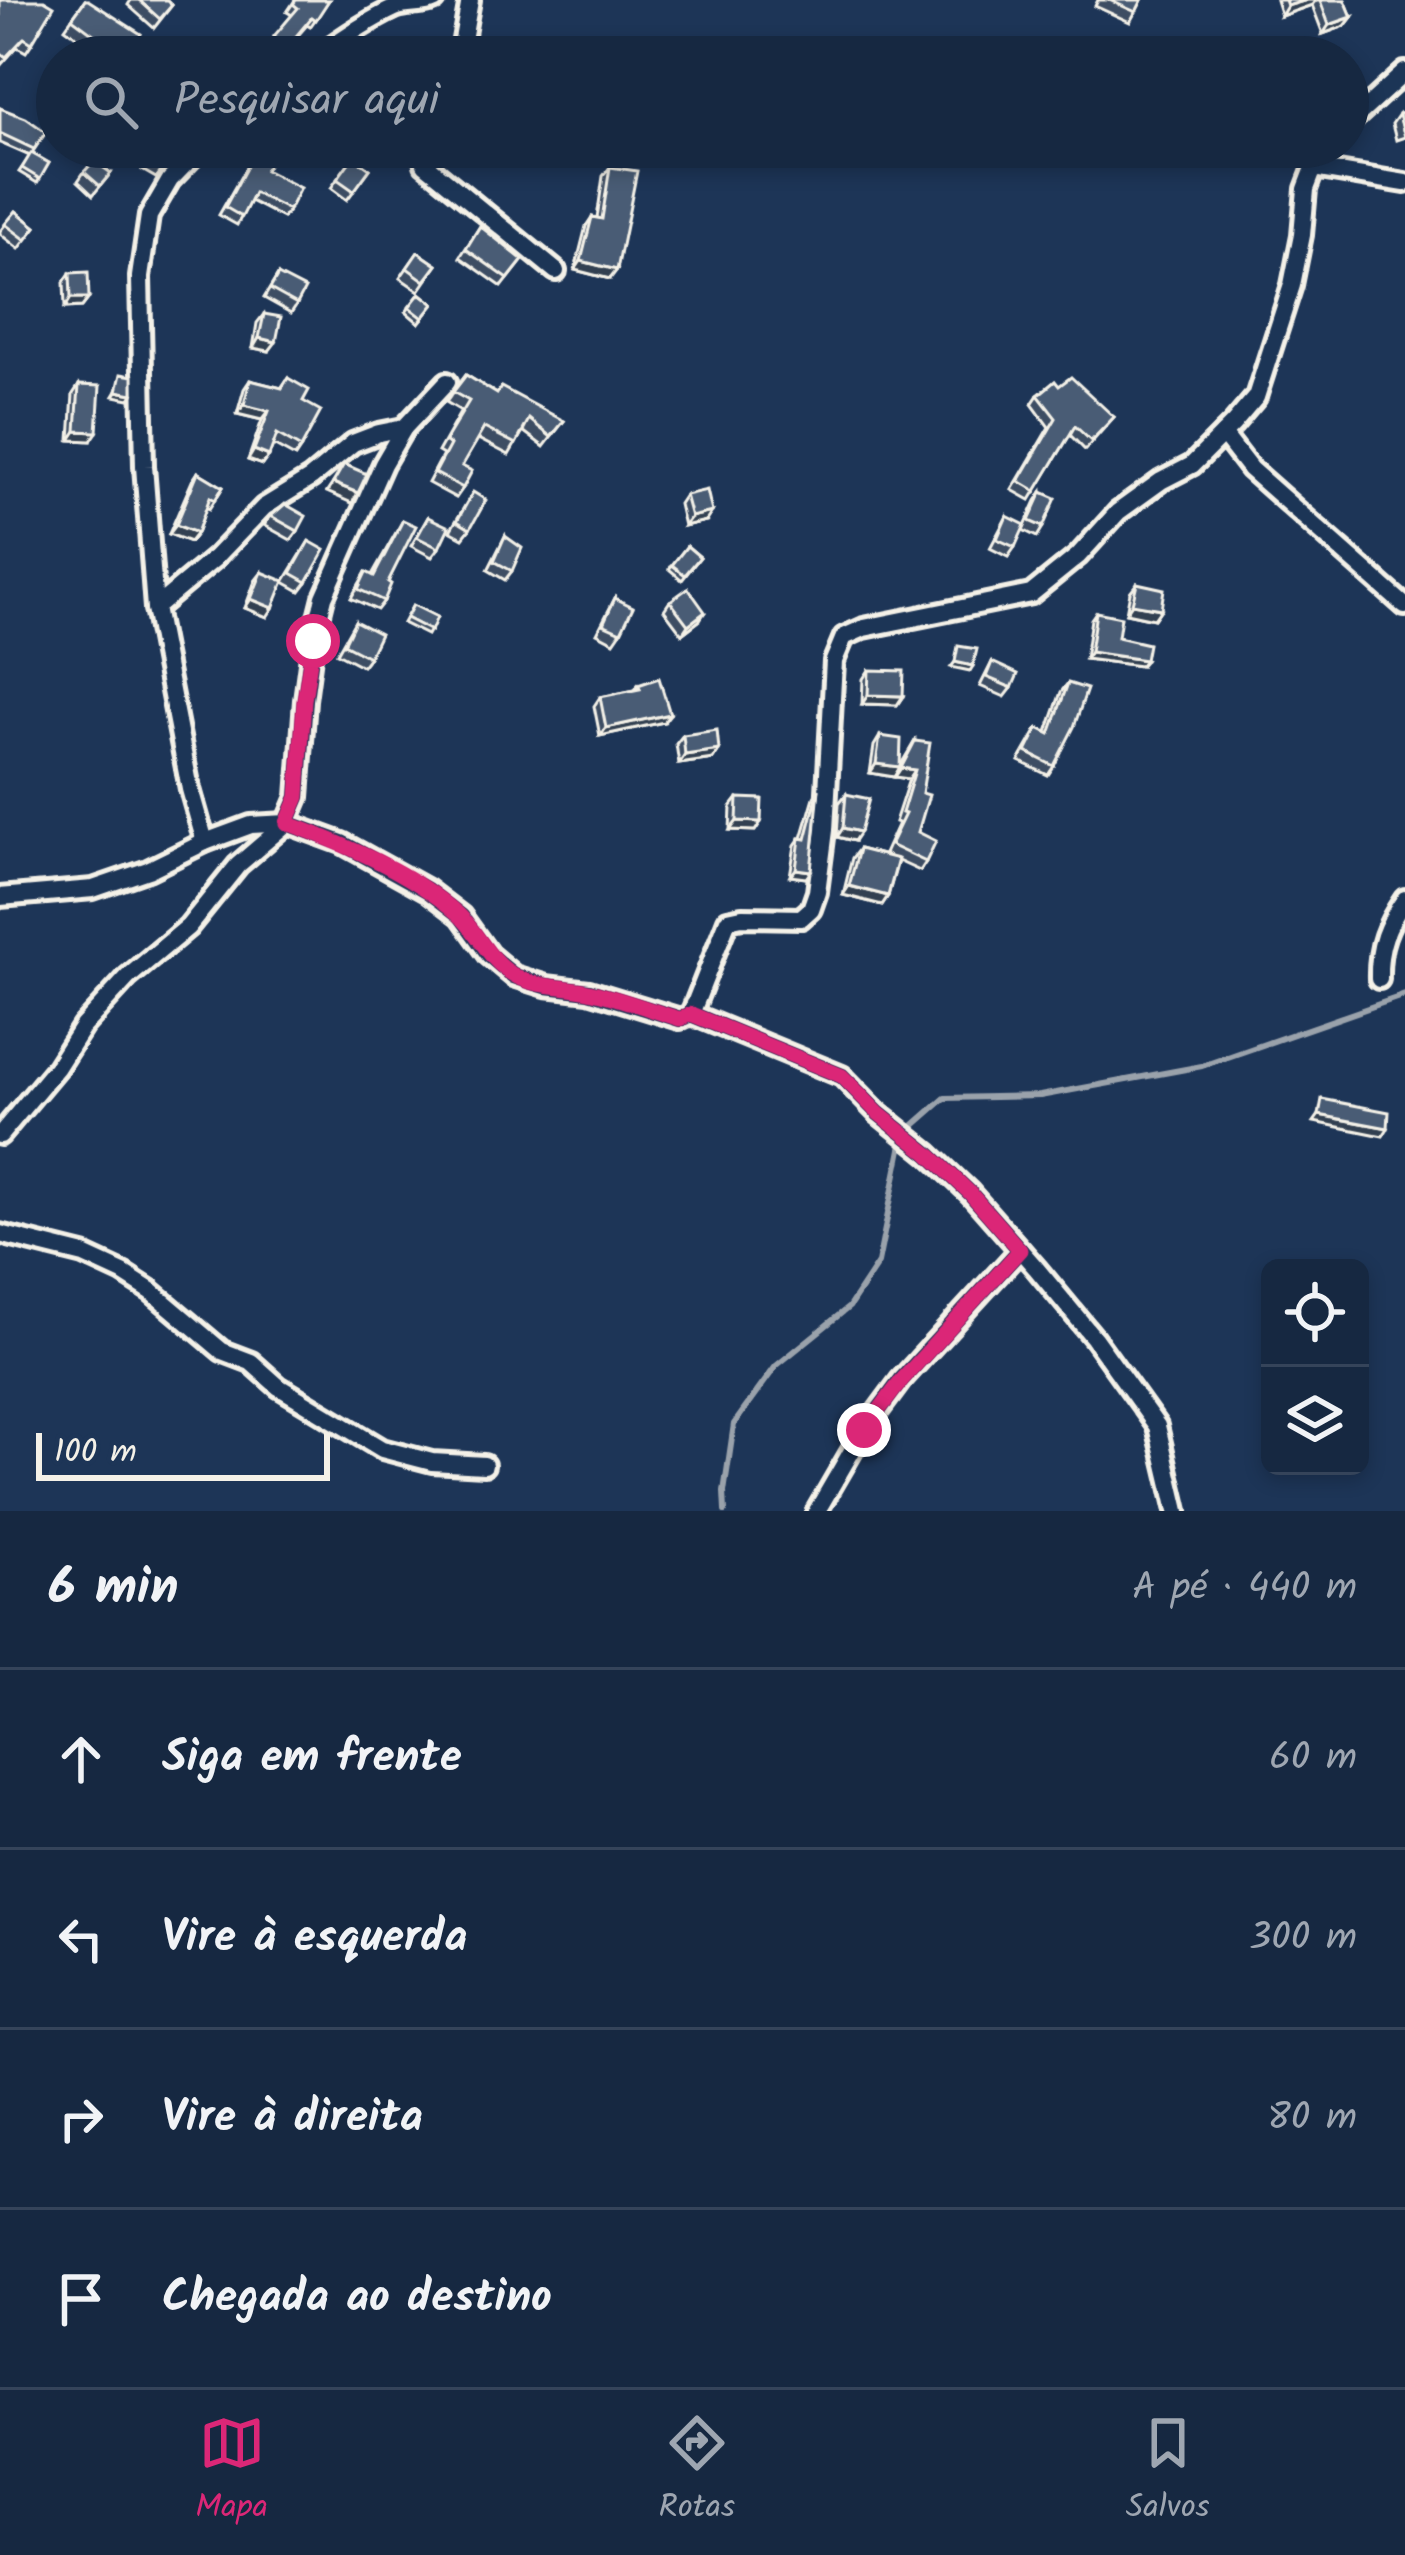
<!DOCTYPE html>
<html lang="pt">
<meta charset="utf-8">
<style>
:root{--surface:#162841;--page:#23344c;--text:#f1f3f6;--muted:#9ea6b1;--line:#35445a;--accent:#db2777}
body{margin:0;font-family:Kalam,sans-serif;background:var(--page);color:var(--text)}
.controls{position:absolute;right:36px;bottom:36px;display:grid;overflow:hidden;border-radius:18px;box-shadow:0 6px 18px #0003}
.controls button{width:108px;height:108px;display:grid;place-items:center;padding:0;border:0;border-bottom:3px solid var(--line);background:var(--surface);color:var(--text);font:60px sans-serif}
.scale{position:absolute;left:36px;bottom:30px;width:294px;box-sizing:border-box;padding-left:12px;border:6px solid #f4f1e8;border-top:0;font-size:33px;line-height:42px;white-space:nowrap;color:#f4f1e8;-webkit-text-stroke:9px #1d3557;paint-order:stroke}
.stop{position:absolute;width:36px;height:36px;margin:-27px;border:9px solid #db2777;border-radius:50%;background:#fff}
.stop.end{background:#db2777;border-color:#fff;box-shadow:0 3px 12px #0008}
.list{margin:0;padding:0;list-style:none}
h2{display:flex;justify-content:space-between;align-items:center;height:156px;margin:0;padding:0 48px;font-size:51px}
h2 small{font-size:39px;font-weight:400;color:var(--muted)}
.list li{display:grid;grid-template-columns:78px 1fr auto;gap:36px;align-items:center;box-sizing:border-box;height:180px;padding:0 48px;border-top:3px solid var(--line)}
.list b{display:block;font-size:45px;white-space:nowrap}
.list em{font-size:39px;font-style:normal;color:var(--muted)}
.icon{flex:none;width:66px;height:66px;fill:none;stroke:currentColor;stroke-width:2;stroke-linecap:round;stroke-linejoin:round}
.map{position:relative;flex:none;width:1405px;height:1511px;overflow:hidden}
.search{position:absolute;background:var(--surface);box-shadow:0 6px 18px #0003;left:36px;right:36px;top:36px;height:132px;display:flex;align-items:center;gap:30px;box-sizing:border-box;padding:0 42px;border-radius:66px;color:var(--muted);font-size:45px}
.sheet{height:876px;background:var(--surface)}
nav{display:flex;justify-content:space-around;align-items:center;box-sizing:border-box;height:168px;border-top:3px solid var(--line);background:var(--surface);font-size:33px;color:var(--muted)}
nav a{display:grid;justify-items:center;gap:6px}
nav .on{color:var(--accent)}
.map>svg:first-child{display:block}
</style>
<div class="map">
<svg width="1405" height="1511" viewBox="0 0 1405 1511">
<rect width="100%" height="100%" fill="#1d3557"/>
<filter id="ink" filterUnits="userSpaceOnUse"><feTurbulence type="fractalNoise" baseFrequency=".00833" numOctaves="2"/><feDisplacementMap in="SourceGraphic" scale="24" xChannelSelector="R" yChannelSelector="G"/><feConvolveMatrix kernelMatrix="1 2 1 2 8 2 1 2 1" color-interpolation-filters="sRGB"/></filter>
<g filter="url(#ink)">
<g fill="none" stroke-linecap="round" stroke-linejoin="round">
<path stroke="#9aa2ab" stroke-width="6" d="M725 1511 724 1492 734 1424 776 1366 849 1307 878 1263 904 1134 945 1098 1040 1096 1202 1066 1405 995"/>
<g stroke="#f4f1e8" stroke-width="26">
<g id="street">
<path d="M316 57C341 39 367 21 395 8 408 2 421 7 435 0"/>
<path d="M460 57 470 0"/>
<path d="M1348 124 1405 72"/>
<path d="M202 147 170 180 149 216 140 277 144 466 155 608 190 789 205 842"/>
<path d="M441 147 425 164 556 271"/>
<path d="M1314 168 1405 183"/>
<path d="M1223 434 1250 469 1405 606"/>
<path d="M155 608 215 558 264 507 311 478 353 443 379 433 404 428"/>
<path d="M0 897 93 889 148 870 205 842 251 825 287 823 342 843 427 890 461 916 489 955 514 976 546 986 589 991 680 1019 691 1014 728 920 742 917 801 918 811 909 817 892 825 830 834 661 844 637 864 628 1031 594 1078 556 1118 512 1161 481 1192 465 1233 424 1256 397 1292 285 1302 235 1306 189 1314 168 1329 147"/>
<path d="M1379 979C1378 946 1387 925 1405 899"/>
<path d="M691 1014 842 1076 878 1113 929 1154 970 1193 1036 1268 1094 1338 1157 1426 1177 1511"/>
<path d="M0 1135 57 1067 83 1026 128 977 188 927 238 865 287 823 298 797 305 700 313 641 324 597 383 464 404 428 447 382"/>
<path d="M0 1234 84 1255 123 1273 151 1291 222 1351 251 1362 279 1387 382 1449 432 1462 484 1465"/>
<path d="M817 1511 864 1430 901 1380 1020 1250"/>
</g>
</g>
<use href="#street" stroke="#1d3557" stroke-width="16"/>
</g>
<g fill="#3e4e64" stroke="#f4f1e8" stroke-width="3">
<path d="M0 0 32 43 26 52 17 47 0 66Z"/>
<path d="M85 0 126 57H105L65 28Z"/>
<path d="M131 0H167L172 5 154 28 128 5Z"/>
<path d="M295 0H329L310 27 307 25 282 54 269 44 292 15 287 12Z"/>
<path d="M1098 0H1142L1130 22 1095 6Z"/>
<path d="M1276 0H1345L1352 17 1345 26 1323 34 1312 5 1281 16Z"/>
<path d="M1272 40 1285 57H1264L1265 49Z"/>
<path d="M57 81V112L56 113 42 102Z"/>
<path d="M0 108 46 132 32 153 49 163 37 183 19 172 30 156 0 143Z"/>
<path d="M1399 114 1405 137 1396 140 1392 124Z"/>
<path d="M157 147 176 153 156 178 142 170Z"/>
<path d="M235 147H256L249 157Z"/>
<path d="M253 155 265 170 289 210 283 218 250 201 237 225 219 215Z"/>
<path d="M353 157 370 169 347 200 331 188Z"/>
<path d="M610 167V279L575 270 586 226 592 217 597 218 603 176Z"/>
<path d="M84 172 111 173 93 195 78 181Z"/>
<path d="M16 211 36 227 19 249 0 234V231Z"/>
<path d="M480 226 523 260 502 287 460 257Z"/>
<path d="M418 252 437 265 419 291 400 278Z"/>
<path d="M70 273 89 298 82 307 65 308 64 282Z"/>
<path d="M278 275 297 304 291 313 264 298Z"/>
<path d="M420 293 434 304 419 323 406 312Z"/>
<path d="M264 314 269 351 253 348 257 323Z"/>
<path d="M466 375 497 394 564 421 544 447 523 431 509 455 478 439 462 466 463 488 456 498 428 483 443 455 438 452 461 411 446 402Z"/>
<path d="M288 378 303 401 301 448 295 457 273 445 262 465 248 460 262 420 237 414 244 389 250 380 281 388Z"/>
<path d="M79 385 91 441 70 440 73 394Z"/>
<path d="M1059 386 1114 417 1085 450 1070 435 1030 500 1012 490 1049 427 1032 404 1038 395Z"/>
<path d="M198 472 223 487 209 509 206 507 197 533 190 542 169 534 192 481Z"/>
<path d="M473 492 470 529 463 538 450 531Z"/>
<path d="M1042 492 1043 527 1037 537 1023 530 1036 501Z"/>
<path d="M685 495 706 521 684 526 679 504Z"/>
<path d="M271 516 298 531 291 540 264 525Z"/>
<path d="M1007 516 1015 547 1008 557 990 548Z"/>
<path d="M428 517 439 548 432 557 411 546Z"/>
<path d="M403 520 384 601 377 610 351 598 366 572 372 575Z"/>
<path d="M505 536 512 571 505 580 488 570Z"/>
<path d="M309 541 307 582 300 591 284 582Z"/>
<path d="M687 546 700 557 682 580 669 569Z"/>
<path d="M262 572 267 617 245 608 255 581Z"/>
<path d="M1137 583 1161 609 1154 619 1126 613 1130 592Z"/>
<path d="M615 598 621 632 614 642 597 633Z"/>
<path d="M670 601 699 621 682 634 664 610Z"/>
<path d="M413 605 437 617 427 635 403 623Z"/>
<path d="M1096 612 1118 637 1140 666 1085 659 1091 619Z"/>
<path d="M355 621 369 657 362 666 337 653Z"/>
<path d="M992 662 1012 688 1005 697 980 686Z"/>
<path d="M869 670 903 696 897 705 862 704 863 679Z"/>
<path d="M1068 683 1054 766 1048 775 1019 761 1038 728 1047 732 1061 692Z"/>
<path d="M638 685 664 722 600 736 594 706 600 697 635 690Z"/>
<path d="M683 735 719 750 713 759 679 764 676 744Z"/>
<path d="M880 736 900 766 915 741 918 832 926 862 920 871 898 861 888 896 882 905 843 895 852 858 859 849 890 857 884 854 898 823 895 822 909 779 895 777 898 771 894 777 870 773 874 746Z"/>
<path d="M819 789 806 878 790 876 795 845 800 838H802L814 797Z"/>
<path d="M846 794 854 841 837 837 839 803Z"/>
<path d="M738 798 761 822 755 831 730 830 731 807Z"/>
</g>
<g fill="#324051" stroke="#f4f1e8" stroke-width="3">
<path d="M1307 0H1316L1312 5 1281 16 1287 6Z"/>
<path d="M1352 17 1345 26 1323 34 1329 25Z"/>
<path d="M1068 147H1092L1095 148 1089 156Z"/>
<path d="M581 261 617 270 610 279 575 270Z"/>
<path d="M71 298H89L82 307 65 308Z"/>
<path d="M259 338 276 342 269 351 253 348Z"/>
<path d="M117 391 133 394 130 399 114 396Z"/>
<path d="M244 405 269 411 262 420 237 414Z"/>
<path d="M76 431 97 432 91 441 70 440Z"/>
<path d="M254 450 269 456 262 465 248 460Z"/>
<path d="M333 483 358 493 352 503 327 492Z"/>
<path d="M712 512 706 521 684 526 691 517Z"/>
<path d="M176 525 197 533 190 542 169 534Z"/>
<path d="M251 599 273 608 267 617 245 608Z"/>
<path d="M1132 604 1161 609 1154 619 1126 613Z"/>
<path d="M705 612 699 621 682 634 688 625Z"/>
<path d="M1090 652 1145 660 1140 666 1085 659Z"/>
<path d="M955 662 973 666 970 671 951 667Z"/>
<path d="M868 695 903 696 897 705 862 704Z"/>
<path d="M670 714 664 722 600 736 606 728Z"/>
<path d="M719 750 713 759 679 764 685 755Z"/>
<path d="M876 764 900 767 894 777 870 773Z"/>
<path d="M901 768 915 770 909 779 895 777Z"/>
<path d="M737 821 761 822 755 831 730 830Z"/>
<path d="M843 828 860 832 854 841 837 837Z"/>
<path d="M796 869 811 871 806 878 790 876Z"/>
<path d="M849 886 888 896 882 905 843 895Z"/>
<path d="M1319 1115 1388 1128 1383 1136 1314 1122Z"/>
</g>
<g fill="#485b74" stroke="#f4f1e8" stroke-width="3">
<path d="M0 0H44L54 6 32 43 24 38 6 57 0 52Z"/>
<path d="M85 0H88L141 34 126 57 109 46 100 57H77L95 35 72 18Z"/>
<path d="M139 0H167L172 5 160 19Z"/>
<path d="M296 0H329L316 20 312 17 287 47 274 36 298 8 293 4Z"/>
<path d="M1109 0H1142L1136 12Z"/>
<path d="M1285 0H1307L1287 6Z"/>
<path d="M1320 0H1345L1352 17 1329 25Z"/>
<path d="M1272 40 1288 42 1285 57H1269Z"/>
<path d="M247 45 257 57H234Z"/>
<path d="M57 81V100L48 92Z"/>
<path d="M0 108 26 118 46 132 34 149 0 133Z"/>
<path d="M1405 113V130H1403L1399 114Z"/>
<path d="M157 147H165L176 153 163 169 149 161Z"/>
<path d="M31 153 49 163 40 179 22 168Z"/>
<path d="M253 155 269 164 265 170 300 188 289 210 254 193 242 217 225 207Z"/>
<path d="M353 157 370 169 354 191 337 179Z"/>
<path d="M94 161 111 173 100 186 84 172Z"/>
<path d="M610 167 637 171 617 270 581 261 592 217 602 219Z"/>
<path d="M16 211 36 227 26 240 5 224Z"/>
<path d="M480 226 523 260 508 279 466 249Z"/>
<path d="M418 252 437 265 425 281 407 268Z"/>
<path d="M88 272 89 298H71L70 273Z"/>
<path d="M278 275 305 289 297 304 270 289Z"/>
<path d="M420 293 434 304 423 318 409 307Z"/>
<path d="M264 314 281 317 276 342 259 338Z"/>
<path d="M121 374 133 376V394L117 391Z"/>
<path d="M466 375 497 394 501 387 564 421 551 437 529 419 516 444 484 428 462 466 472 471 463 488 435 473 450 445 445 441 469 401 453 392Z"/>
<path d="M1071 377 1114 417 1091 441 1075 426 1036 491 1019 481 1056 418 1038 395 1055 381 1059 386Z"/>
<path d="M288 378 309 390 303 401 321 411 301 448 277 434 269 456 254 450 269 411 244 405 250 380 282 388Z"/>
<path d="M79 385 100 386 97 432 76 431Z"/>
<path d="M344 464 367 474 358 493 333 483Z"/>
<path d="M198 472 223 487 215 500 210 497 197 533 176 525Z"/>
<path d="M707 490 712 512 691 517 685 495Z"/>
<path d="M473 492 486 500 470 529 457 521Z"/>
<path d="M1042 492 1056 498 1043 527 1029 521Z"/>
<path d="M285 504 306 516 298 531 271 516Z"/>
<path d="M1007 516 1025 525 1015 547 997 539Z"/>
<path d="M428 517 449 527 439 548 417 537Z"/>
<path d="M403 520 416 526 388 582 391 584 384 601 358 589 366 572 374 576Z"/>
<path d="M505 536 522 548 512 571 494 561Z"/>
<path d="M309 541 325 550 307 582 291 573Z"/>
<path d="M687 546 700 557 685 575 672 565Z"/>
<path d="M262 572 284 581 273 608 251 599Z"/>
<path d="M1137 583 1164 589 1161 609 1132 604Z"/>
<path d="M688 588 705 612 688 625 670 601Z"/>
<path d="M615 598 633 607 621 632 603 624Z"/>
<path d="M413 605 437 617 431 631 406 618Z"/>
<path d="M1096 612 1121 617 1118 637 1148 644 1145 660 1090 652Z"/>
<path d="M355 621 380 634 369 657 344 644Z"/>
<path d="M958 646 977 649 973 666 955 662Z"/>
<path d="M992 662 1018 674 1012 688 986 677Z"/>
<path d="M869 670 904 671 903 696 868 695Z"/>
<path d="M659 678 670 714 606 728 600 697 640 689 638 685Z"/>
<path d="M1068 683 1087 689 1074 727 1054 766 1026 752 1038 728 1050 734Z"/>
<path d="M717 730 719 750 685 755 683 735Z"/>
<path d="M880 736 901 739 900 767 876 764Z"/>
<path d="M915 741 930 743 922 793 929 795 918 832 936 841 926 862 890 845 905 814 902 813 915 770 901 768Z"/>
<path d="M819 789 811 871 796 869 800 838 806 839Z"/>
<path d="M846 794 869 799 860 832 843 828Z"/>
<path d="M738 798 762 799 761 822 737 821Z"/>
<path d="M859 849 898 859 888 896 849 886Z"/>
<path d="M1322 1099 1389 1112 1388 1128 1319 1115Z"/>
</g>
</g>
<g fill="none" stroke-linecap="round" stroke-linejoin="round" filter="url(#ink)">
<path stroke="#db2777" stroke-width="15" d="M313 641 304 700 298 797 287 823C346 845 409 871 457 913 478 931 487 959 512 974 535 989 567 985 593 992 622 999 651 1010 680 1019L691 1014 842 1076 878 1113 929 1154 970 1193 1020 1250 902 1380 864 1430"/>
</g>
</svg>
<div class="controls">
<button><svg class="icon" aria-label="locate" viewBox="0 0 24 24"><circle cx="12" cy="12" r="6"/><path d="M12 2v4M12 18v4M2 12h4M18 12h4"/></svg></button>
<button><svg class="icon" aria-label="layers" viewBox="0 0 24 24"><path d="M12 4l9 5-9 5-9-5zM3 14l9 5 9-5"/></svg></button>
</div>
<div class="scale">100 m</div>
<div class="stop" style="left:313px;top:641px"></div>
<div class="stop end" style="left:864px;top:1430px"></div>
<div class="search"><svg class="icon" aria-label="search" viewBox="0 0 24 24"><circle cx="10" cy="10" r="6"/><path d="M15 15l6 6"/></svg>Pesquisar aqui</div>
</div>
<section class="sheet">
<h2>6 min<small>A pé · 440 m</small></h2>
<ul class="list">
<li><svg class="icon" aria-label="ahead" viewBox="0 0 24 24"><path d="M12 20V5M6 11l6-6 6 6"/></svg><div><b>Siga em frente</b></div><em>60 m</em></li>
<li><svg class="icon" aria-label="left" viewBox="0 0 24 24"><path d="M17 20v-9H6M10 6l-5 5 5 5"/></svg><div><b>Vire à esquerda</b></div><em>300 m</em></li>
<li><svg class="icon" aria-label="right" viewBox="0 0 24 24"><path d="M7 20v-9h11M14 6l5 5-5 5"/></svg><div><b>Vire à direita</b></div><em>80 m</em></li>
<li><svg class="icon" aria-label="arrive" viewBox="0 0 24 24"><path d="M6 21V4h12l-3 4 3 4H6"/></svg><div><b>Chegada ao destino</b></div></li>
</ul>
</section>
<nav>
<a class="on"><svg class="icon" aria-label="map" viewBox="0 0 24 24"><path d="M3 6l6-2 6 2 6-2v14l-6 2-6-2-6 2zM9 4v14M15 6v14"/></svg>Mapa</a>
<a><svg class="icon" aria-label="directions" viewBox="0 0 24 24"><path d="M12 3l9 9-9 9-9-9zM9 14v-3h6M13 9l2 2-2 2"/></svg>Rotas</a>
<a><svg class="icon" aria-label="saved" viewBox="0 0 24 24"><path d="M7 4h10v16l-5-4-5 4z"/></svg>Salvos</a>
</nav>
